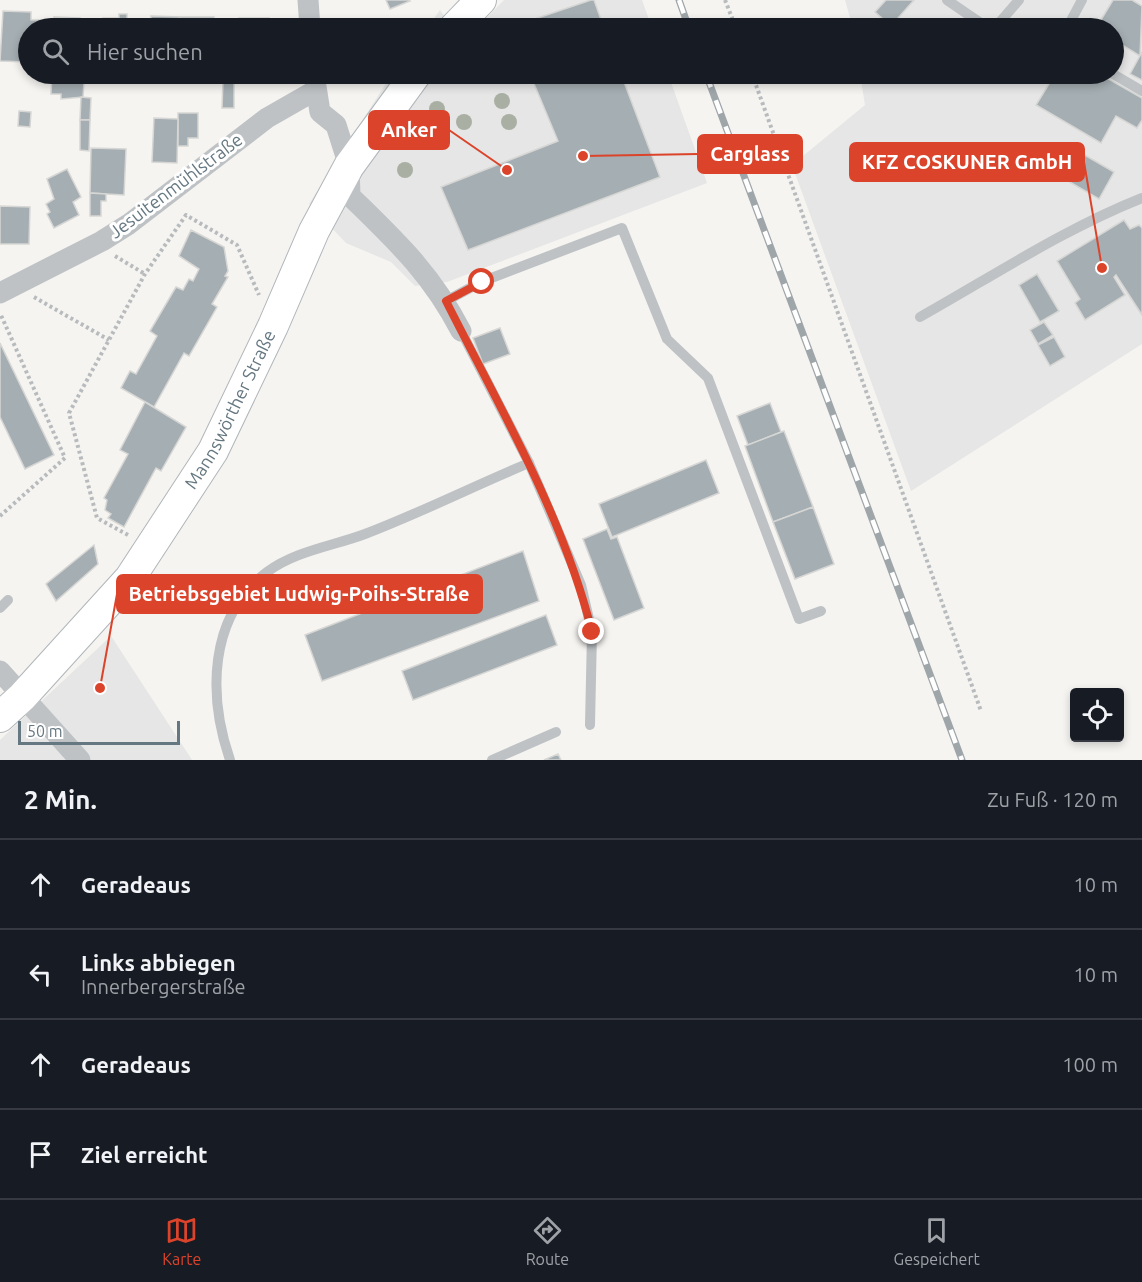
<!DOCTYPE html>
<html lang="de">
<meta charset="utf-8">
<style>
:root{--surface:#171b24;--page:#242831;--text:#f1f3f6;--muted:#9ea1a6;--line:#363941;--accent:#db442b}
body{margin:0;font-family:Ubuntu,sans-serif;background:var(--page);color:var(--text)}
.controls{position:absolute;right:18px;bottom:18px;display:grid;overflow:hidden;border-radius:6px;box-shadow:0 3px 9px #0003}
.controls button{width:54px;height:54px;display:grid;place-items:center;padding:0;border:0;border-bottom:2px solid var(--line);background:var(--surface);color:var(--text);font:30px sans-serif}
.scale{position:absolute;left:18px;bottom:15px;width:162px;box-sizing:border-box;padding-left:6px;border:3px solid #657781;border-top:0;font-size:16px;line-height:21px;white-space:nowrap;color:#657781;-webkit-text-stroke:4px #fff;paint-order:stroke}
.stop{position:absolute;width:18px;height:18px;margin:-14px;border:4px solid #db442b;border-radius:50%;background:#fff}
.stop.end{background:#db442b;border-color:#fff;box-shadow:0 2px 6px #0008}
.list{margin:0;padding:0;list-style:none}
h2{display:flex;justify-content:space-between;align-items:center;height:78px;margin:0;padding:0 24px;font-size:26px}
h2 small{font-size:20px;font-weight:400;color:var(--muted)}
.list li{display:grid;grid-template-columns:39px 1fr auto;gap:18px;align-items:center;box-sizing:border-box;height:90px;padding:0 24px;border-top:2px solid var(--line)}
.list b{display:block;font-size:22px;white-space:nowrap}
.list p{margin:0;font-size:20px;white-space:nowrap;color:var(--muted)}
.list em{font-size:20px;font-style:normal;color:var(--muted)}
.icon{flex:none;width:33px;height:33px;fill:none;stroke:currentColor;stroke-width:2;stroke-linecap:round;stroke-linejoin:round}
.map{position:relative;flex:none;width:1142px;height:760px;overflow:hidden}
.search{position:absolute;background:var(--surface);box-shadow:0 3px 9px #0003;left:18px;right:18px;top:18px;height:66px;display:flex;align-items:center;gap:15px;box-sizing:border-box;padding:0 21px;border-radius:33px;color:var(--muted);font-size:22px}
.sheet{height:438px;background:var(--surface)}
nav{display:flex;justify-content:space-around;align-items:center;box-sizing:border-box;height:84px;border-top:2px solid var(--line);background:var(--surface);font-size:16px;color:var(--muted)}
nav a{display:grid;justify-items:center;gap:3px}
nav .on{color:var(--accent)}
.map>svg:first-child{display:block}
</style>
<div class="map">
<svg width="1142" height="760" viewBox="0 0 1142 760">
<rect width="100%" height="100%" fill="#f5f4f1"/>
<g fill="#e5e6e5">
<path d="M504 0H642L652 28H477Z"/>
<path d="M845 0H1142V344L911 491 792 165 865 105 860 74H1114V28H853Z"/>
<path d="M440 10 453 28H427Z"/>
<path d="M392 74H668L707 183 447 282 415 286 391 262 346 243 309 204Z"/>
<path d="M111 636 192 760H0V740Z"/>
</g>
<g fill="#a5aeb2" stroke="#d6d6d4" stroke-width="1.5">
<path d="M386 0H409L410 1 390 9Z"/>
<path d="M594 0 604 28 511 27 591 0Z"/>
<path d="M886 0H914L891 26 875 12Z"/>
<path d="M1113 0H1132L1142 6 1140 56 1114 40V28H1096Z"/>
<path d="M3 11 31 12V20H42V28H28V62L0 61Z"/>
<path d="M119 14H127V28H103V18H119Z"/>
<path d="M151 16 180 17V28H146L151 27Z"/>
<path d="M54 17 80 18V28H53Z"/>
<rect x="180" y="17" width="34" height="11"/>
<rect x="239" y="18" width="30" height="10"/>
<path d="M362 24 364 28H348Z"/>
<path d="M1142 52V80L1130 74Z"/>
<path d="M52 74H79V81H84L83 97 61 99V94H51Z"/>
<path d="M158 74H180L179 83 158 82Z"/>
<path d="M530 74H621L660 177 468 250 441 187 558 141Z"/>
<path d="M1055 74H1100L1142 98V120L1137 128 1116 116 1101 143 1036 105Z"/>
<path d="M223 81H234V108H222Z"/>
<path d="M81 97 91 98 90 120H80Z"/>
<path d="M19 111 31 112 30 127 18 126Z"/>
<path d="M178 113H198V138H188V146H178Z"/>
<path d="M154 118 178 119 177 163 152 162Z"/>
<path d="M80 120H90L89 151 80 150Z"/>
<path d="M91 148 126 149 124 195 90 193Z"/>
<path d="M1076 150 1114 172 1099 199 1061 177Z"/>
<path d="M67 169 81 197 73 202 79 215 54 228 47 214 50 212 46 204 54 199 47 179Z"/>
<path d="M90 193 106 194V201H101V216H90Z"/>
<path d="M0 206 30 207 29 244H0Z"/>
<path d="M1124 220 1130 229 1139 225 1142 228V315L1116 275 1114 277 1125 295 1085 320 1075 303 1080 299 1057 261Z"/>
<path d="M191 230 224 247 228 271 225 276 228 277 212 304 217 307 189 356 184 353 154 407 121 388 130 371 136 374 157 336 150 331 176 287 183 290 189 279 193 281 199 269 179 256Z"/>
<path d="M1037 274 1059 311 1040 322 1019 285Z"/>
<path d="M1044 322 1053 335 1038 344 1030 330Z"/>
<path d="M500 328 510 354 483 364 473 338Z"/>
<path d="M1054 337 1065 357 1050 366 1038 345Z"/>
<path d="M0 343 54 455 25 469 0 417Z"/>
<path d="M145 402 186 427 161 471 156 468 124 527 108 518 111 514 105 510 107 500 104 498 128 454 120 450Z"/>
<path d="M770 403 781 432 748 445 737 416Z"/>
<path d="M784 431 813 507 773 522 745 446Z"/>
<path d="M706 460 719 493 612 537 599 504Z"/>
<path d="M813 507 834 564 795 579 773 522Z"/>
<path d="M607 529 611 539 617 537 644 608 614 620 583 539Z"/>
<path d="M94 545 98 564 56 601 46 584Z"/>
<path d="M523 551 539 601 322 681 305 635Z"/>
<path d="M546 615 557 645 413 700 402 671Z"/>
<path d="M558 754 561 760H544Z"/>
</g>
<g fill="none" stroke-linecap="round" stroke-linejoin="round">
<g stroke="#b0b6ba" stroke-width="32">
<g id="secondary">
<path d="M454 28 481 0"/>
<path id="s1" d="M0 717 22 697 130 578 213 451 273 326 314 231 349 166 416 74"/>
</g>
</g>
<g stroke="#b8bbbd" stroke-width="4" stroke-dasharray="3 3" stroke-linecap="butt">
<path d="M725 0 736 28"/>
<path d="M752 74 981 711"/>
<path d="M115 256 145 274"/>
<path d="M34 297 109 340"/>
<path d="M0 516 65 458 0 313"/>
<path d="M128 535 97 518 69 413 145 274 186 215 237 245 259 295"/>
</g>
<g stroke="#bec2c5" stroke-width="10">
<path d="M947 0 985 26 999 23 1019 0"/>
<path d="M1067 28 1082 0"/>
<path d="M1113 74 1142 91"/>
<path d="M446 301 481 282 622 228 667 339 708 378 799 619 821 611"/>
<path d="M920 317C993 276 1064 229 1142 198"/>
<path d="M461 331 529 463 581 585 592 632 590 725"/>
<path d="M0 608 8 600"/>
<path d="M230 760C208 696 208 617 267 572 295 551 333 546 365 534 420 513 474 486 529 463"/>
<path d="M492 760 556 732"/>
</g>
<g stroke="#bec2c5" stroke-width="21">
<path d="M308 0 310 28"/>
<path d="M314 74 320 112 336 125 349 166 350 196C396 241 431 273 461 331"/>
<path d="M0 293 102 241 129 224 267 118 316 90"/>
<path d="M0 671 80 760"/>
</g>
<use href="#secondary" stroke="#fff" stroke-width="30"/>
<g stroke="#9fa6aa" stroke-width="7">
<g id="rail">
<path d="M679 0 689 28"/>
<path d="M706 74 962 760"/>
</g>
</g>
<use href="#rail" stroke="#fff" stroke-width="4.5" stroke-dasharray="14" stroke-linecap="butt"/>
</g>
<g fill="#a9b0a3">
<circle cx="502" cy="101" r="8"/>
<circle cx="437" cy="109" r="8"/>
<circle cx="464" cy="122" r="8"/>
<circle cx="509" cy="122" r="8"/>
<circle cx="405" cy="170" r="8"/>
</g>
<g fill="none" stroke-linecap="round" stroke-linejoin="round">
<path stroke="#db442b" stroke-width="8" d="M482 282 446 301C500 408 563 515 592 632"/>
</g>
<g text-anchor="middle" stroke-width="6" stroke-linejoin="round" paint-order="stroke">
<g font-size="18" fill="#657781" stroke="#fff">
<text transform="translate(176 186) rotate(-37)" y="6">Jesuitenmühlstraße</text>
<text dy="6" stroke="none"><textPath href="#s1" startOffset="387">Mannswörther Straße</textPath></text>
</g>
</g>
<path fill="none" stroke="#db442b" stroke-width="2" d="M507 170L449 130M583 156L698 154M1102 268L1084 162M100 688L117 594"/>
<g fill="#db442b" stroke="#fff" stroke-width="2">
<circle cx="507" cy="170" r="6"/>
<circle cx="583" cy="156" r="6"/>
<circle cx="1102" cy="268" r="6"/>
<circle cx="100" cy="688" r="6"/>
</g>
<g fill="#db442b" stroke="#db442b" stroke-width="2">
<rect x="369" y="111" width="80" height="38" rx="6"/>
<rect x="698" y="135" width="104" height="38" rx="6"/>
<rect x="850" y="143" width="234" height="38" rx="6"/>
<rect x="117" y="575" width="365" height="38" rx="6"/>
</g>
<g font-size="20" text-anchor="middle" font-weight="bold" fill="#fff">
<text x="409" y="137">Anker</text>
<text x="750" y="161">Carglass</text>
<text x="967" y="169">KFZ COSKUNER GmbH</text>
<text x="299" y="601">Betriebsgebiet Ludwig-Poihs-Straße</text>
</g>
</svg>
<div class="controls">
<button><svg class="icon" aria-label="locate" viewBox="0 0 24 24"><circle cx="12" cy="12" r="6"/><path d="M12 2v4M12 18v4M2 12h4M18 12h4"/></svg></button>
</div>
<div class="scale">50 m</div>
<div class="stop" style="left:482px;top:282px"></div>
<div class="stop end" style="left:592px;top:632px"></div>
<div class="search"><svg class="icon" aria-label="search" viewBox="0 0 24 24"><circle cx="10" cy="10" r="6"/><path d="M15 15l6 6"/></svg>Hier suchen</div>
</div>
<section class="sheet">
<h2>2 Min.<small>Zu Fuß · 120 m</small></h2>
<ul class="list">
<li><svg class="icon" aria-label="ahead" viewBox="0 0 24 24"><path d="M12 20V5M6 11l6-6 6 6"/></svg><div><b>Geradeaus</b></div><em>10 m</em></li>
<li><svg class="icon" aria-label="left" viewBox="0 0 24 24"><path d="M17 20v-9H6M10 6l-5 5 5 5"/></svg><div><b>Links abbiegen</b><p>Innerbergerstraße</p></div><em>10 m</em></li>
<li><svg class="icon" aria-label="ahead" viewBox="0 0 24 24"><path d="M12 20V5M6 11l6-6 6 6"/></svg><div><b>Geradeaus</b></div><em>100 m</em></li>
<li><svg class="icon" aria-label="arrive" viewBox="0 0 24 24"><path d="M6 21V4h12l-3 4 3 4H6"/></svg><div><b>Ziel erreicht</b></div></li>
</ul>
</section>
<nav>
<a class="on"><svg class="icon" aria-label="map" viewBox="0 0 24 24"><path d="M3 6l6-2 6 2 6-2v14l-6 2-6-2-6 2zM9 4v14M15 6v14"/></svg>Karte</a>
<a><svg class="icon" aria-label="directions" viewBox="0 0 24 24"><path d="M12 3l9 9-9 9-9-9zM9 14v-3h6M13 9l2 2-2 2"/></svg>Route</a>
<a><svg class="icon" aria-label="saved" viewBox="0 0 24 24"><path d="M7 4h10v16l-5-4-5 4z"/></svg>Gespeichert</a>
</nav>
